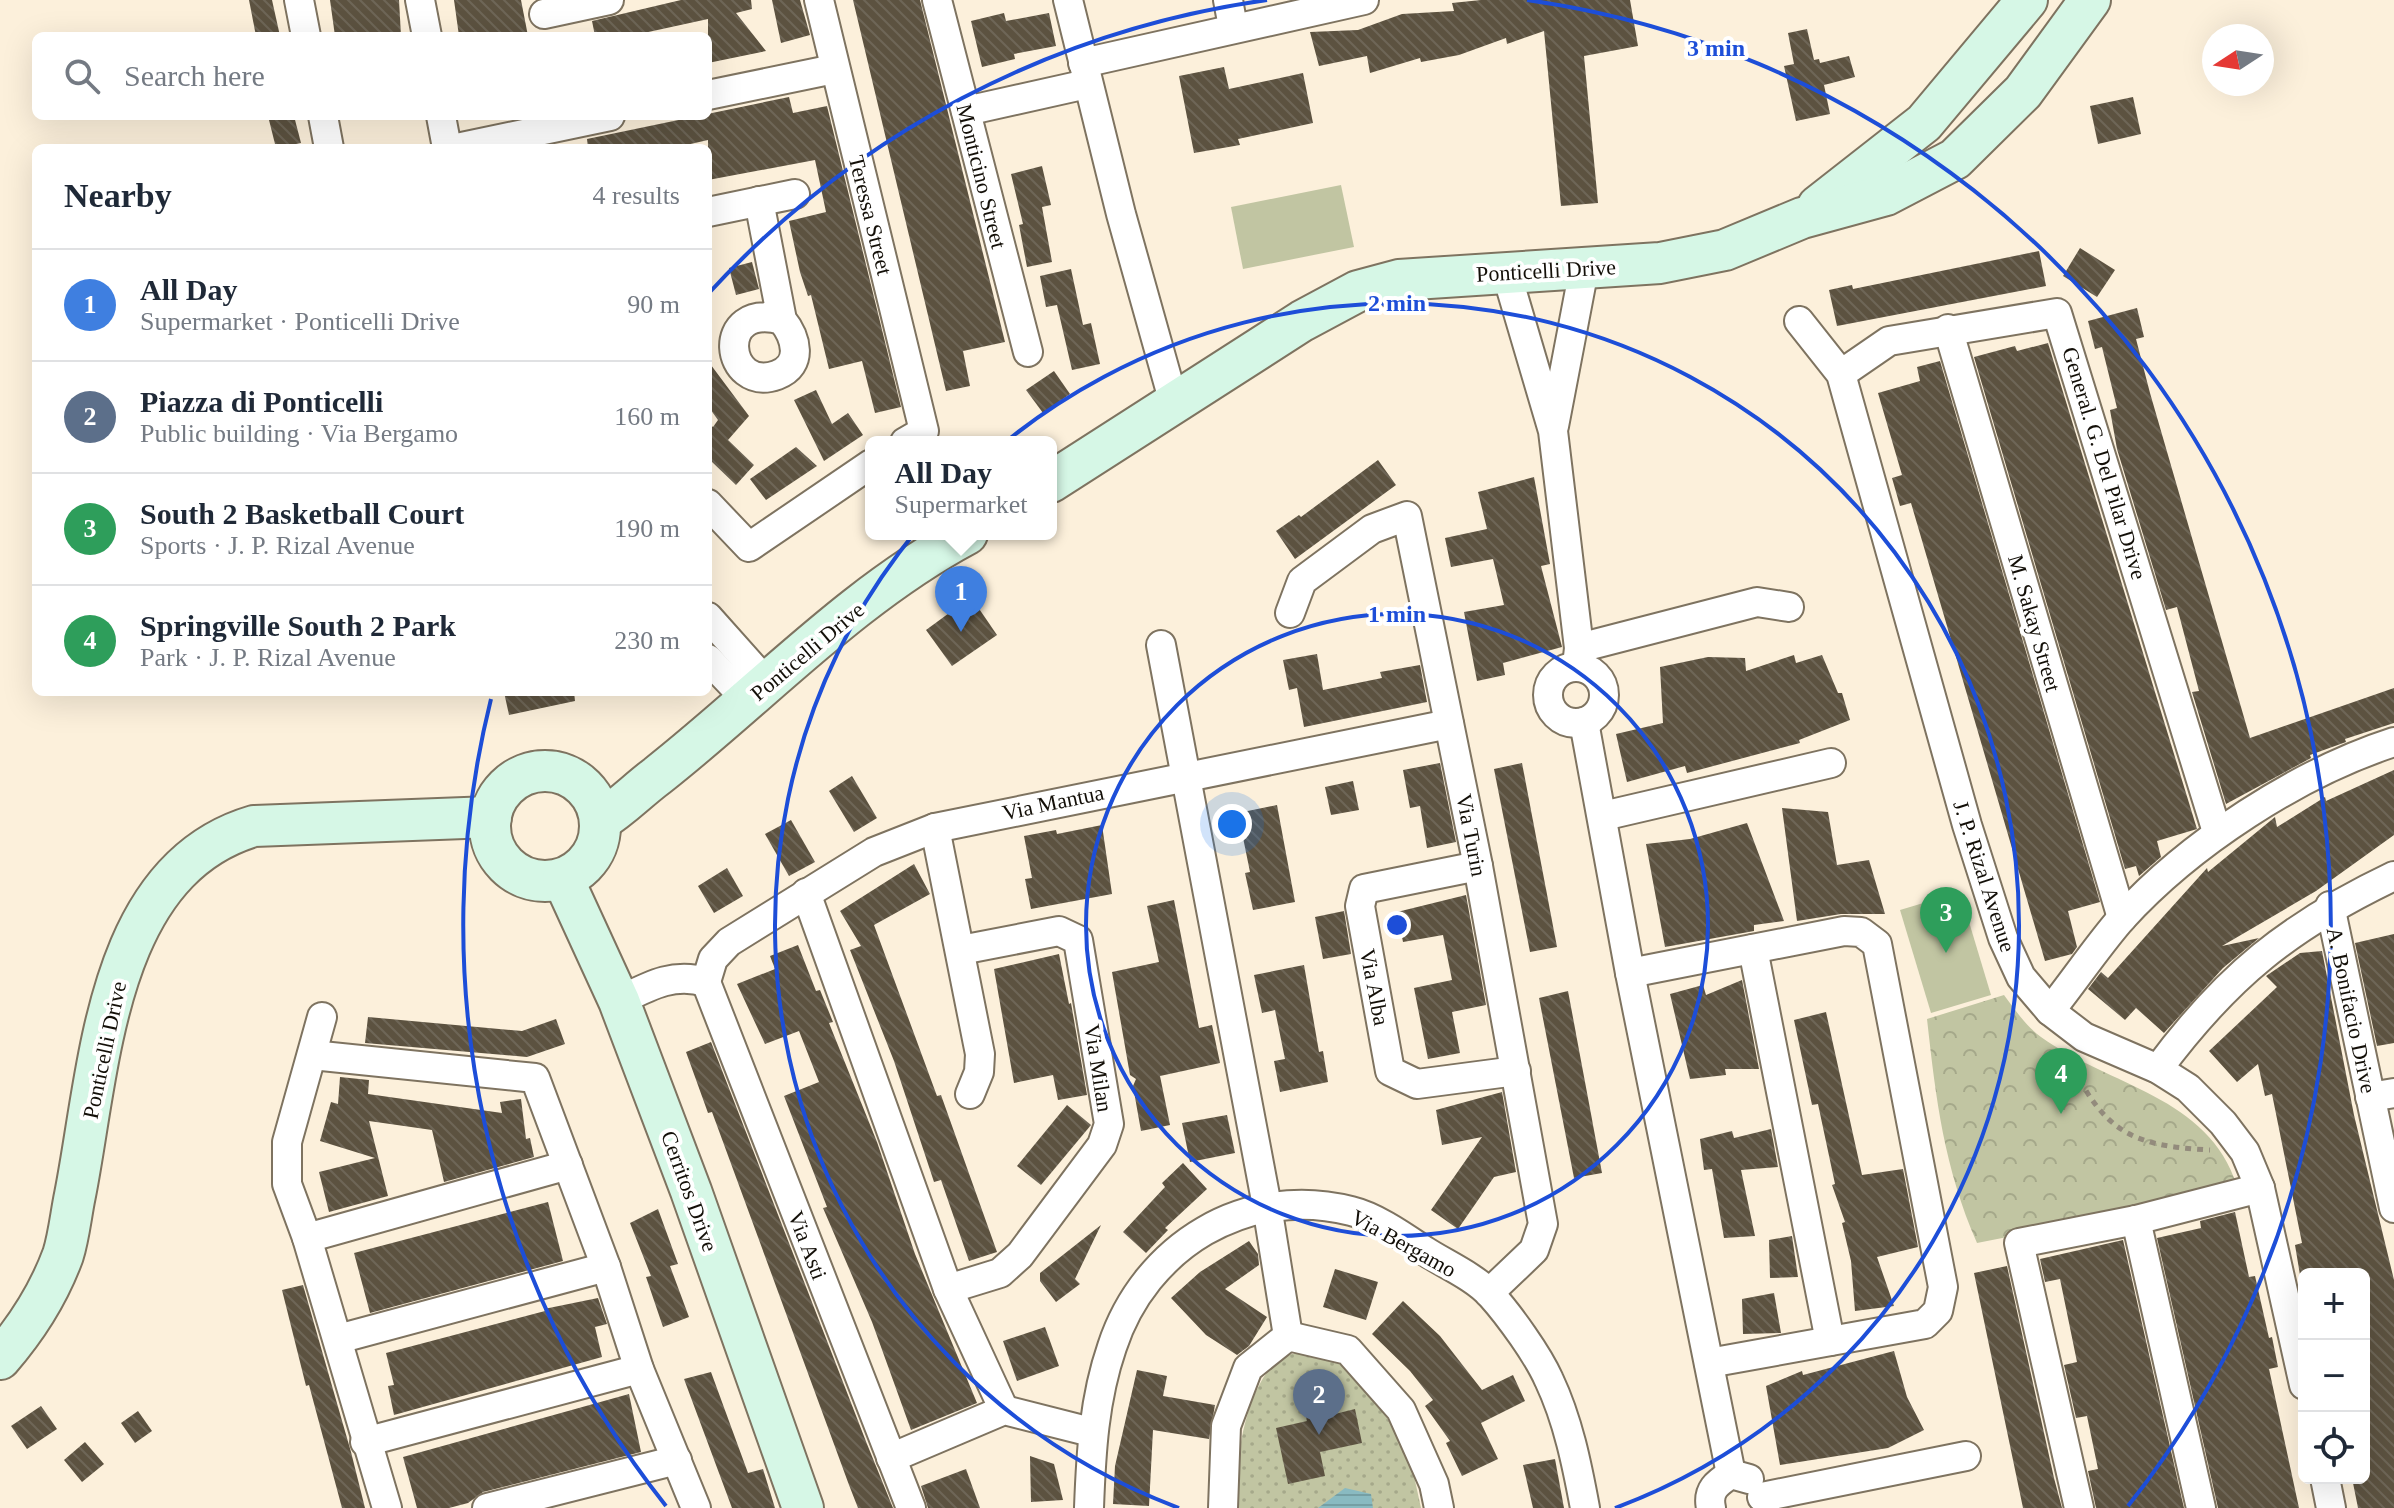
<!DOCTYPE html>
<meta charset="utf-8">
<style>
:root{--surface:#fff;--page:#f6f6f7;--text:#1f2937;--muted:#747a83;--line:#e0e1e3;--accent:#8c4522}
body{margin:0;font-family:Georgia,serif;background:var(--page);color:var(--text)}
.controls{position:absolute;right:24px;bottom:24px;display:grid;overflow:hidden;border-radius:12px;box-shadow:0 8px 32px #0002}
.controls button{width:72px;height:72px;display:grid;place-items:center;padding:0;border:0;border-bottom:2px solid var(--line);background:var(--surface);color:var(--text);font:40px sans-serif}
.compass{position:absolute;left:2202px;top:24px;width:72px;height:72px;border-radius:50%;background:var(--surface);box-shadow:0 8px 32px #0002;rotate:258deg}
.you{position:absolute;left:1232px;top:824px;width:28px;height:28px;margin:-20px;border:6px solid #fff;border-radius:50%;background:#1a73e8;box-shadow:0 0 0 12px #1a73e833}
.badge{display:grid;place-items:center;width:52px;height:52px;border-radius:50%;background:var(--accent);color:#fff;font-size:26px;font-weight:700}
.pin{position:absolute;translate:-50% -66px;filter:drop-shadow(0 2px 4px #0008)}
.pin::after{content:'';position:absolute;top:42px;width:28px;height:24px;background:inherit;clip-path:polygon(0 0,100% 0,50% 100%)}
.popup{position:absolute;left:865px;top:436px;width:192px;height:104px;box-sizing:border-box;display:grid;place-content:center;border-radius:12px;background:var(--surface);filter:drop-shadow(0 2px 6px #0005);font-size:26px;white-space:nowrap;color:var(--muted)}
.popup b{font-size:30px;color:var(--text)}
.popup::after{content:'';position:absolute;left:50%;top:100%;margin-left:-16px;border:16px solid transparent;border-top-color:var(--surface)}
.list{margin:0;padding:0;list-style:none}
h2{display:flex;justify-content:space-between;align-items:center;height:104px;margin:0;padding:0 32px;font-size:34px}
h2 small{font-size:26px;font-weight:400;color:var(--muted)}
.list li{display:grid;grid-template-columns:52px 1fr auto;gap:24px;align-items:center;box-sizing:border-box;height:112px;padding:0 32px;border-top:2px solid var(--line)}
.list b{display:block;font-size:30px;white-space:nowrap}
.list p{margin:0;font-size:26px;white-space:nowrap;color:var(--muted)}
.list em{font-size:26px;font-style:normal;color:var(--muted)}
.icon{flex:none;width:44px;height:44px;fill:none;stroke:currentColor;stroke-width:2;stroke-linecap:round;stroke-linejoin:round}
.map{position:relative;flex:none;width:2394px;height:1508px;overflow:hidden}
.search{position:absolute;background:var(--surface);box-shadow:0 8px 32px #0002;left:32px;top:32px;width:680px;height:88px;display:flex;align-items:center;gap:20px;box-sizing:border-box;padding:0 28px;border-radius:12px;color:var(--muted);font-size:30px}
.panel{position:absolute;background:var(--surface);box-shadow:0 8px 32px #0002;left:32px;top:144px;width:680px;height:552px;border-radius:12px}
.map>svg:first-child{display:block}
</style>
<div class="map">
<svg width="2394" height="1508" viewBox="0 0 2394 1508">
<defs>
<pattern id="grass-dots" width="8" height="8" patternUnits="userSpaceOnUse" patternTransform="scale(2)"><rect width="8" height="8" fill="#c1c5a2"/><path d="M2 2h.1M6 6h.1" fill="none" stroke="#a5a88a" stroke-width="1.8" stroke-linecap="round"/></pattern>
<pattern id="forest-crowns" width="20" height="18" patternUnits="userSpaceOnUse" patternTransform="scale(2)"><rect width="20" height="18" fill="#c1c5a2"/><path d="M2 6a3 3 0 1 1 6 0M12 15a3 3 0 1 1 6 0" fill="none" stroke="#a5a88a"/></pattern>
<pattern id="water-rules" width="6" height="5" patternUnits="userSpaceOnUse" patternTransform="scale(2)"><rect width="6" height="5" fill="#89bac1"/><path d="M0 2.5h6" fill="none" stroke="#759fa4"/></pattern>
<pattern id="building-back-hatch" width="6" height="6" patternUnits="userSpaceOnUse" patternTransform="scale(2)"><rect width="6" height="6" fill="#5c5240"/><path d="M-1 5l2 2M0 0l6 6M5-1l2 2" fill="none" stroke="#6e6657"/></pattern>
</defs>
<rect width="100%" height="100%" fill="#fcf0db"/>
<path fill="url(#grass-dots)" d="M1327 1353 1359 1374 1409 1453 1421 1508H1238C1233 1467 1245 1381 1283 1357 1293 1351 1314 1354 1327 1353Z"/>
<path fill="url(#forest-crowns)" d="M2004 995C2015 1010 2026 1026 2041 1037 2109 1086 2209 1096 2237 1186L2125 1214 1977 1243C1944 1167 1936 1100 1927 1019Z"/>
<g fill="#c1c5a2">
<path d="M1341 185 1354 247 1243 269 1231 207Z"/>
<path d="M1960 892 1991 995 1931 1013 1900 910Z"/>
</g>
<path fill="url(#water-rules)" d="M1345 1488 1371 1494 1373 1508H1318Z"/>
<g fill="url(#building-back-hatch)">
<path d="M249 0H272L280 36H256Z"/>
<path d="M330 0H399L401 36H335Z"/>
<path d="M454 0H521L528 36H459Z"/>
<path d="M681 0H751L752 9 736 13 766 51 708 63V19L630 36H595L592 21Z"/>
<path d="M772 0H800L810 35 781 43Z"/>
<path d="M853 0H920L1005 342 963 351 970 386 946 391Z"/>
<path d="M1481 0H1630L1638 46 1584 56 1598 203 1561 206 1544 31 1507 44 1506 38 1459 55 1421 62 1420 58 1370 73 1367 56 1319 66 1310 32 1358 30 1402 14 1454 11 1452 3Z"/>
<path d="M1004 13 1006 21 1049 13 1056 46 1014 54 1015 59 982 67 971 21Z"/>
<path d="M1807 29 1814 60 1819 59 1820 63 1849 56 1855 77 1824 85 1830 114 1796 121 1784 66 1794 64 1788 33Z"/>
<path d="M1224 67 1229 89 1303 73 1313 123 1238 139 1240 145 1194 153 1179 76Z"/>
<path d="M789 97 793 113 827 106 901 407 875 413 862 361 829 369 811 295 808 296 800 272 789 221 826 212 815 160 708 180V140L673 148H588L587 139Z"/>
<path d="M2133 97 2141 134 2098 144 2090 106Z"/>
<path d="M268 116H294L301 143 276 148Z"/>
<path d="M1042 166 1051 205 1042 207 1052 262 1027 267 1019 225 1023 224 1011 174Z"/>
<path d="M2080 248 2115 270 2097 297 2063 276Z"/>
<path d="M2039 251 2046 286 1837 326 1829 290 1852 285 1853 289Z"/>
<path d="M752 262 759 289 736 295 729 268Z"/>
<path d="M1071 269 1083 325 1091 323 1100 364 1072 370 1057 305 1046 307 1040 276Z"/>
<path d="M2137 308 2144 337 2136 339 2150 393 2250 738 2394 688V723L2345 739 2346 742 2310 755 2311 758 2226 804 2192 692 2199 691 2177 607 2166 610 2117 449 2110 410 2117 408 2102 347 2095 349 2088 321Z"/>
<path d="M2048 343 2197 829 2157 841 2161 857 2139 876 2136 866 2125 869 1974 357 2015 346 2017 351Z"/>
<path d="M708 361 749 416 728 440 754 465 736 485 710 460 708 463V423L713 427 718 420 708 406Z"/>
<path d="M1940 361 2100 902 2068 911 2077 947 2072 954 2045 961 1911 503 1900 506 1892 478 1902 475 1878 393 1920 381 1917 367Z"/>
<path d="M1054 371 1070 394 1043 413 1026 390Z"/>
<path d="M816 390 832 424 848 413 863 435 824 461 794 400Z"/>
<path d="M796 447 817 466 766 500 750 479Z"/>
<path d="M1378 460 1396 485 1295 559 1276 531 1299 515 1301 517Z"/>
<path d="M1534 477 1550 564 1541 566 1562 647 1503 663 1505 675 1477 681 1464 612 1504 605 1493 559 1451 567 1445 538 1487 529 1478 492Z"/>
<path d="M971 597 997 635 952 666 926 630Z"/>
<path d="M1317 654 1323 690 1382 678 1380 672 1420 665 1427 702 1304 727 1297 688 1289 690 1283 660Z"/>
<path d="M1794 655 1796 663 1822 655 1838 693H1842L1850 720 1799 740 1800 743 1687 773 1685 766 1627 782 1616 734 1663 723 1660 667 1708 657 1745 658 1746 671Z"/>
<path d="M504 692H574L575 701 509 715Z"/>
<path d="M1440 763 1456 842 1427 848 1420 806 1410 808 1403 770Z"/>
<path d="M1522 763 1557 947 1530 952 1494 769Z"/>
<path d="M2394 770V835L2316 891 2222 946 2259 938 2223 968 2164 1033 2136 1008 2125 1020 2088 989 2101 972 2108 978 2207 868 2208 872 2275 817 2277 827 2325 797 2326 801Z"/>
<path d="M852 776 877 818 854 832 829 791Z"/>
<path d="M1353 781 1359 810 1331 815 1325 787Z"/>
<path d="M1277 805 1295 902 1253 910 1245 873 1250 872 1238 813Z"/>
<path d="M1782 808 1828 812 1837 865 1869 860 1885 914H1841L1797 921Z"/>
<path d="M791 820 815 862 789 876 765 834Z"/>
<path d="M1747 823 1784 921 1754 925V931L1665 947 1646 844 1690 839Z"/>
<path d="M1102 825 1112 894 1031 909 1025 879 1032 878 1024 836 1056 830 1057 834Z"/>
<path d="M914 864 930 894 874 925 937 1096 941 1095 997 1252 969 1261 941 1180 934 1182 894 1061 850 950 861 946 840 911Z"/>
<path d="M727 868 743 896 714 913 698 886Z"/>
<path d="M1466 895 1486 1005 1452 1012 1460 1053 1428 1059 1414 988 1452 980 1443 935 1403 942 1397 912Z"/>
<path d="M1174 900 1199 1028 1212 1025 1220 1063 1160 1076 1170 1125 1141 1131 1133 1086 1136 1079 1130 1075 1112 972 1159 962 1147 906Z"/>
<path d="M1344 911 1351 954 1323 959 1315 917Z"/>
<path d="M2394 934V1043L2377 1046 2355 943Z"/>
<path d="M798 945 816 991 820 990 833 1022 829 1023 877 1142 915 1254 977 1403 911 1430 872 1322 823 1208 827 1207 784 1096 819 1082 799 1031 765 1044 737 984 775 969 770 956Z"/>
<path d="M2322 951 2354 1115 2394 1280V1508H2358L2352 1478H2364V1274L2300 1275 2295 1245 2302 1243 2272 1094 2265 1096 2258 1064 2237 1082 2209 1051 2277 987 2266 976 2300 953Z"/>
<path d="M1059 954 1069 1004 1071 1003 1087 1095 1058 1100 1053 1075 1014 1083 994 969Z"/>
<path d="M1304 965 1319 1052 1323 1051 1328 1082 1280 1092 1274 1061 1285 1059 1275 1010 1262 1013 1254 975Z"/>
<path d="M1742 980 1759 1069H1725L1726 1075 1690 1079 1670 994 1703 985 1706 995Z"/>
<path d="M1568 991 1602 1173 1574 1178 1539 998Z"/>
<path d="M1826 1012 1862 1175 1903 1169 1918 1247 1877 1257 1894 1306 1855 1311 1851 1261 1842 1223 1845 1222 1832 1185 1835 1184 1818 1104 1812 1105 1794 1020Z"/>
<path d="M368 1017 522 1031 556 1019 565 1044 527 1057 365 1043Z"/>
<path d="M711 1042 867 1444 893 1508H858L849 1485 712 1112 708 1113 686 1052Z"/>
<path d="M340 1077 369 1080 368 1094 502 1113 500 1102 521 1099 526 1139 530 1138 534 1157 444 1182 432 1130 369 1121 388 1196 329 1212 319 1172 375 1158 320 1141 331 1102 338 1104Z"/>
<path d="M1502 1092 1516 1172 1494 1177 1458 1229 1431 1210 1482 1137 1442 1145 1436 1110Z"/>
<path d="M1067 1105 1091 1125 1041 1185 1017 1166Z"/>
<path d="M1227 1115 1235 1153 1190 1162 1182 1123Z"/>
<path d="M1771 1129 1778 1167 1741 1170 1755 1236 1724 1238 1712 1169 1704 1170 1700 1139 1732 1131 1734 1138Z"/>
<path d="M1183 1163 1207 1189 1165 1228 1168 1230 1146 1253 1123 1232 1165 1187 1162 1183Z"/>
<path d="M548 1202 563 1261 370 1313 354 1253Z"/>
<path d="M658 1209 678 1264 670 1266 689 1317 663 1327 646 1277 651 1276 630 1223Z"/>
<path d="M2235 1212 2249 1277 2255 1276 2269 1338 2272 1337 2278 1367 2269 1369 2299 1508H2218L2157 1238 2201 1228 2200 1221Z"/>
<path d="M1101 1225 1075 1279 1080 1284 1056 1302 1040 1281V1273Z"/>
<path d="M1792 1236 1798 1277 1770 1278 1769 1240Z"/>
<path d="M2123 1240 2184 1508H2096L2088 1471 2098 1469 2087 1416 2076 1418 2064 1365 2077 1362 2060 1279 2045 1282 2040 1259Z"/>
<path d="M1249 1241 1258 1254 1259 1265 1225 1289 1267 1317 1249 1346 1237 1355 1206 1335 1171 1298 1200 1272Z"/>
<path d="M2007 1266 2054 1478 2062 1508H2023L1974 1273Z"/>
<path d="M1335 1269 1378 1282 1366 1320 1323 1307Z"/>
<path d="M303 1285 351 1452 365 1508H342L309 1385 306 1386 282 1290Z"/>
<path d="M1774 1293 1781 1333 1743 1334 1742 1299Z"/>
<path d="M598 1298 607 1324 595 1327 602 1357 394 1415 388 1386 394 1385 386 1353 545 1311 544 1309Z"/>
<path d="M1403 1301 1440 1336 1482 1390 1513 1375 1525 1401 1481 1423 1498 1459 1462 1476 1446 1443 1450 1441 1425 1406 1433 1400 1410 1371 1372 1334Z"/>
<path d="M1045 1327 1059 1366 1017 1381 1003 1341Z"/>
<path d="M1894 1351 1907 1397 1924 1430 1888 1448 1780 1465 1766 1386 1802 1371 1803 1375Z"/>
<path d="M1137 1370 1167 1376 1163 1396 1215 1405 1209 1439 1153 1430 1149 1506 1113 1504 1115 1466Z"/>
<path d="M711 1372 748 1473 763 1469 775 1508H732L684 1379Z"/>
<path d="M629 1394 641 1452 483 1492 468 1503 449 1508H417L403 1457Z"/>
<path d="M1331 1397 1335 1414 1355 1409 1362 1443 1320 1452 1325 1476 1288 1484 1276 1428 1307 1421 1303 1402Z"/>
<path d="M41 1406 57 1429 27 1449 11 1426Z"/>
<path d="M138 1411 152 1431 135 1443 121 1423Z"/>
<path d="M85 1442 104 1464 82 1482 64 1460Z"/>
<path d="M1030 1456 1054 1464 1063 1500 1031 1502Z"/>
<path d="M1555 1459 1564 1508H1533L1523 1465Z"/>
<path d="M966 1469 980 1508H928L921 1486Z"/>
</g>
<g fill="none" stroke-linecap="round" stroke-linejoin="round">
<g stroke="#7e7360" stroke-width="32">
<g id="street">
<path d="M299 0 306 36"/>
<path d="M420 0 427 36"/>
<path d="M819 0 924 431 905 442"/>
<path d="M937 0 1028 352"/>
<path d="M1068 0 1121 214 1174 403"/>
<path d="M1228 0 1233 27"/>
<path d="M544 14 609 0"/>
<path d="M1083 63 1364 0"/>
<path d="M708 95 834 69"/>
<path d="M966 111 1087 84"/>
<path d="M323 116 329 148"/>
<path d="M441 116 447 148"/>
<path d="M457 148 610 116"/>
<path d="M759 201 782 320C796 337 804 365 777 375 725 394 713 301 782 320"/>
<path d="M708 212 795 194"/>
<path d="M1507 275 1553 431 1579 648 1577 666"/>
<path d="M1799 321 1841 374 1967 825 2003 938 2021 977 2050 1011 2084 1037 2158 1069 2188 1088 2223 1123 2245 1152 2260 1188 2304 1385"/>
<path d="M1948 329 2122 918"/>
<path d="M1841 374 1889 341 2057 313 2217 832"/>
<path d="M1554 426 1584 269"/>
<path d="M708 504 749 547 871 464"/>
<path d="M1290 613 1302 581 1372 529 1407 516 1478 866 1543 1224 1534 1250 1489 1293"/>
<path d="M708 617 767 683"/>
<path d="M1161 645 1267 1206 1288 1336"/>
<path d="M1579 648 1757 602 1789 607"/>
<path d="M708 659 748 701"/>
<circle cx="1576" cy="695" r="28"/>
<path d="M1584 722 1630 973 1731 1474"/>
<path d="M1603 816 1831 763"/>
<path d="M935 828 980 1054 979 1072 970 1094"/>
<path d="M1478 866 1364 889 1360 906 1390 1071 1417 1084 1516 1071"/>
<path d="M806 893 948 1289 1004 1410"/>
<path d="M2330 906 2394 1208"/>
<path d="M1753 949 1830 1341"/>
<path d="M1630 973 1844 931 1861 932 1877 944 1943 1287 1938 1311 1925 1324 1709 1363"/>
<path d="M706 982 713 959 729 942 874 852 935 828 1449 724"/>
<path d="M706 982 911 1508"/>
<path d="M619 1001C649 986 673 972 706 982"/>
<path d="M2050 1011C2074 981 2096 948 2121 919 2189 844 2298 773 2394 742"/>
<path d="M322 1017 287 1142V1184L307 1238 387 1508"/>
<path d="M312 1055 535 1078 606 1267 639 1369 696 1508"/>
<path d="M2158 1069C2227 976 2289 926 2394 876"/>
<path d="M2370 1097 2394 1093"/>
<path d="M2136 1220 2201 1508"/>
<path d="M307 1238 568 1165"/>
<path d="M948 1289 1000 1273 1020 1255 1102 1145 1109 1124 1078 940 1059 931 961 950"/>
<path d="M338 1339 606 1267"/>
<path d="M365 1442 639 1369"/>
<path d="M891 1458 1004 1410 1091 1432"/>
<path d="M2325 1478 2331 1508"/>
<path d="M1762 1497 1966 1456"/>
<path d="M487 1508 677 1460"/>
<path d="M1089 1508C1091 1453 1094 1399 1112 1347 1145 1246 1246 1184 1351 1211 1376 1217 1404 1237 1425 1251 1445 1264 1475 1277 1491 1295 1509 1315 1538 1355 1549 1380 1568 1420 1577 1465 1585 1508"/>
<path d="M1223 1508 1226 1426 1248 1368 1288 1336 1348 1350 1401 1410 1434 1484 1439 1508"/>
<path d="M1711 1508C1707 1490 1717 1483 1731 1474L1749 1479"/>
<path d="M2079 1508 2019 1243 2136 1220 2260 1188"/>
</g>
</g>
<g stroke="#7e7360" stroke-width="44">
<g id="secondary">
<path d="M1818 206 1924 123 2027 0"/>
<path d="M1051 482 1302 321 1358 291 1399 280 1660 263 1725 250 1802 218 1886 195 1955 159 2023 92 2090 0"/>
<circle cx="545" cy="826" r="55"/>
<path d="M600 821C621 808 637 791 657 776 760 695 851 596 967 534"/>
<path d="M563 879 619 1001 691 1191 803 1508"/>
<path d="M0 1359C26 1329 49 1293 63 1255 69 1236 71 1214 75 1195 100 1069 105 870 254 826L491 817"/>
</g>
</g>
<path stroke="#938b7c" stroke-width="5" stroke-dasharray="6 6" stroke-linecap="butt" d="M2069 1059C2104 1132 2131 1146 2210 1150"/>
<use href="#street" stroke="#fff" stroke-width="28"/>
<use href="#secondary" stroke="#d6f7e6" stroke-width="40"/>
</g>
<g fill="none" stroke="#1d4ed8" stroke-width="4">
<circle cx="1397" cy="925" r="311"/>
<path d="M1179 1508A622 622 0 1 1 1615 1508"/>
<path d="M666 1506A934 934 0 0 1 491 699M708 294A934 934 0 0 1 1267 0M1527 0A934 934 0 0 1 2128 1506"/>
</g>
<g text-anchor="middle" stroke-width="8" stroke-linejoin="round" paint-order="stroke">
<g font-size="22" fill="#130f08" stroke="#fff">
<text transform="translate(982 176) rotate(76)" y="8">Monticino Street</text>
<text transform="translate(871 215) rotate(76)" y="8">Teressa Street</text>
<text transform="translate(1546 270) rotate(-3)" y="8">Ponticelli Drive</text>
<text transform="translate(2105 463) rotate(73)" y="8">General. G. Del Pilar Drive</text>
<text transform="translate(2035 623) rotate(74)" y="8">M. Sakay Street</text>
<text transform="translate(807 651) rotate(-40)" y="8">Ponticelli Drive</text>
<text transform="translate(1053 802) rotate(-12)" y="8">Via Mantua</text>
<text transform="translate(1472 835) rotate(79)" y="8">Via Turin</text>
<text transform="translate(1985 876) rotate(72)" y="8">J. P. Rizal Avenue</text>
<text transform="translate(1375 987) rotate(79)" y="8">Via Alba</text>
<text transform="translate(2352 1010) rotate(78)" y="8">A. Bonifacio Drive</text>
<text transform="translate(104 1050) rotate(-78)" y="8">Ponticelli Drive</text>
<text transform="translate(1099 1068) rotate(81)" y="8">Via Milan</text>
<text transform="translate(690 1191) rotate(70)" y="8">Cerritos Drive</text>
<text transform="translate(1404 1243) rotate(29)" y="8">Via Bergamo</text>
<text transform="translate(808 1245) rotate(69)" y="8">Via Asti</text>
</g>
</g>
<circle cx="1397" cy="925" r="12" fill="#1d4ed8" stroke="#fff" stroke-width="4"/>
<g font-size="24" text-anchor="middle" font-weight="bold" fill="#1d4ed8" stroke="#fff" stroke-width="8" stroke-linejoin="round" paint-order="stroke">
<text x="1716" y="56">3 min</text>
<text x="1397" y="311">2 min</text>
<text x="1397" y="622">1 min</text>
</g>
</svg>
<div class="controls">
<button>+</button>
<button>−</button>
<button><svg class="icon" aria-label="locate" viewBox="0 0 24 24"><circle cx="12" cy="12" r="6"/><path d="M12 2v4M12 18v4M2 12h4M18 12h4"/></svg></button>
</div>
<svg class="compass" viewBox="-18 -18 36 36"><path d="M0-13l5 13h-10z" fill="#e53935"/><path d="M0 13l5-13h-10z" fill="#747a83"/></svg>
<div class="you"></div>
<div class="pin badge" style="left:961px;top:632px;background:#3f7fe0">1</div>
<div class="popup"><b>All Day</b>Supermarket</div>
<div class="pin badge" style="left:1319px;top:1435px;background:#5c6f8a">2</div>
<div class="pin badge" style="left:1946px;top:953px;background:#2e9e5b">3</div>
<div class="pin badge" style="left:2061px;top:1114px;background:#2e9e5b">4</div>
<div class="search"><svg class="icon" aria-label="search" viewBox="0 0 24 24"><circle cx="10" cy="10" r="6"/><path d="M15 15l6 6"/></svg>Search here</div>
<section class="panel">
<h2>Nearby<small>4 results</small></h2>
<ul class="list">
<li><span class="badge" style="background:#3f7fe0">1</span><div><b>All Day</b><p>Supermarket · Ponticelli Drive</p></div><em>90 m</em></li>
<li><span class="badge" style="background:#5c6f8a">2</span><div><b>Piazza di Ponticelli</b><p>Public building · Via Bergamo</p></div><em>160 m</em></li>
<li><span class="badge" style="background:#2e9e5b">3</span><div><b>South 2 Basketball Court</b><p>Sports · J. P. Rizal Avenue</p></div><em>190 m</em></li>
<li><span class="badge" style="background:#2e9e5b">4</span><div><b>Springville South 2 Park</b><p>Park · J. P. Rizal Avenue</p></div><em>230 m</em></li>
</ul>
</section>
</div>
